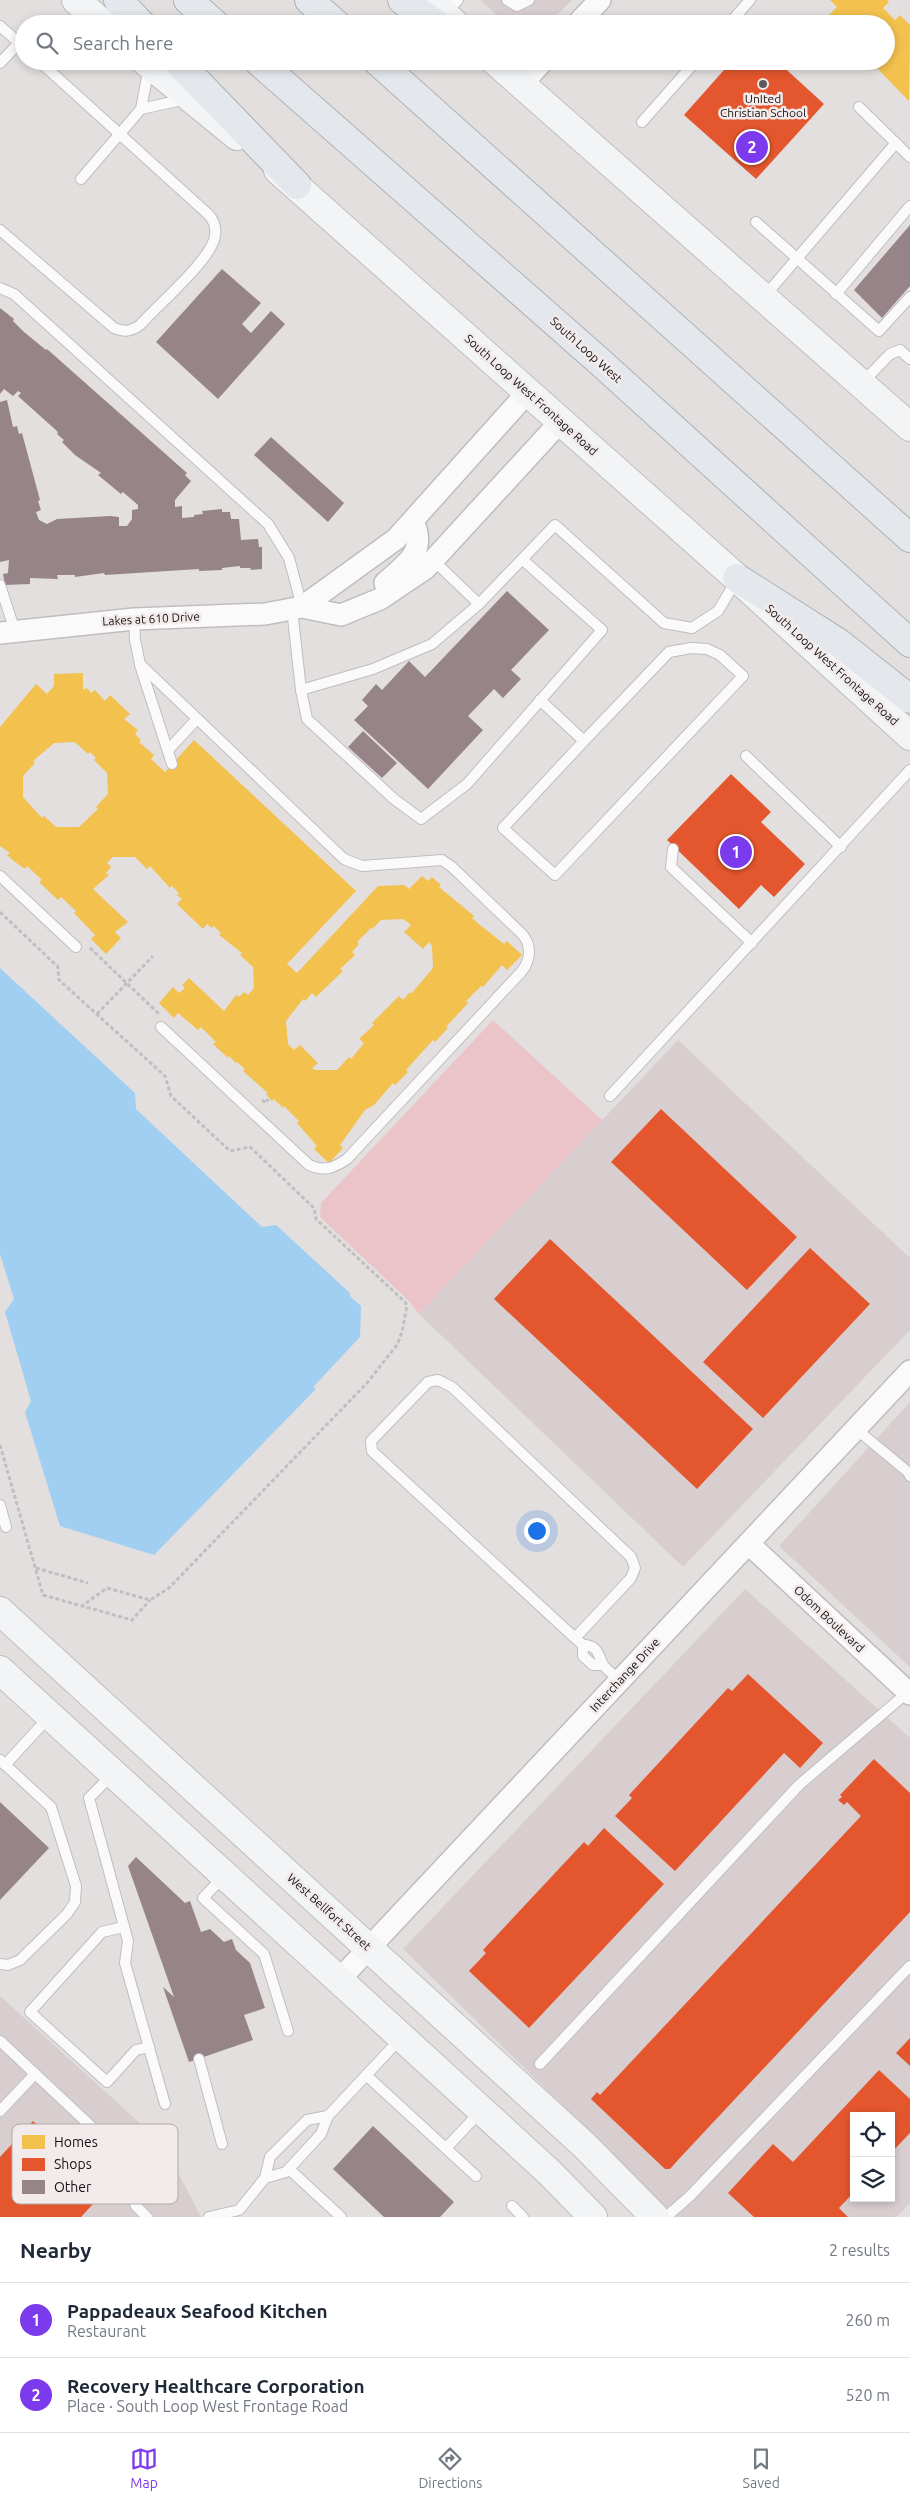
<!DOCTYPE html>
<meta charset="utf-8">
<style>
:root{--surface:#fff;--page:#f2f2f3;--text:#1f2937;--muted:#747a83;--line:#e0e1e3;--accent:#7c3aed}
body{margin:0;font-family:Ubuntu,sans-serif;background:var(--page);color:var(--text)}
.controls{position:absolute;right:15px;bottom:15px;display:grid;overflow:hidden;border-radius:0px;box-shadow:0 2px 8px #0003}
.controls button{width:45px;height:45px;display:grid;place-items:center;padding:0;border:0;border-bottom:1px solid var(--line);background:var(--surface);color:var(--text);font:25px sans-serif}
.you{position:absolute;left:536px;top:1530px;width:18px;height:18px;margin:-12px;border:4px solid #fff;border-radius:50%;background:#1a73e8;box-shadow:0 0 0 8px #1a73e833}
.badge{display:grid;place-items:center;width:32px;height:32px;border-radius:50%;background:var(--accent);color:#fff;font-size:16px;font-weight:700}
.pin{position:absolute;translate:-50% -50%;border:2px solid #fff;box-shadow:0 1px 5px #0006}
.list{margin:0;padding:0;list-style:none}
h2{display:flex;justify-content:space-between;align-items:center;height:65px;margin:0;padding:0 20px;font-size:21px}
h2 small{font-size:16px;font-weight:400;color:var(--muted)}
.list li{display:grid;grid-template-columns:32px 1fr auto;gap:15px;align-items:center;box-sizing:border-box;height:75px;padding:0 20px;border-top:1px solid var(--line)}
.list b{display:block;font-size:19px;white-space:nowrap}
.list p{margin:0;font-size:16px;white-space:nowrap;color:var(--muted)}
.list em{font-size:16px;font-style:normal;color:var(--muted)}
.icon{flex:none;width:28px;height:28px;fill:none;stroke:currentColor;stroke-width:2;stroke-linecap:round;stroke-linejoin:round}
.map{position:relative;flex:none;width:910px;height:2217px;overflow:hidden}
.search{position:absolute;background:var(--surface);box-shadow:0 2px 8px #0003;left:15px;right:15px;top:15px;height:55px;display:flex;align-items:center;gap:12px;box-sizing:border-box;padding:0 18px;border-radius:28px;color:var(--muted);font-size:19px}
.sheet{height:215px;background:var(--surface)}
nav{display:flex;justify-content:space-around;align-items:center;box-sizing:border-box;height:70px;border-top:1px solid var(--line);background:var(--surface);font-size:14px;color:var(--muted)}
nav a{display:grid;justify-items:center;gap:2px}
nav .on{color:var(--accent)}
.map>svg:first-child{display:block}
</style>
<div class="map">
<svg width="910" height="2217" viewBox="0 0 910 2217">
<rect width="100%" height="100%" fill="#e3dfdf"/>
<g fill="#d9cecf" fill-rule="evenodd">
<path d="M480 0H572L548 24H507Z"/>
<path d="M678 1040 910 1258V1330L683 1567 419 1314Z"/>
<path d="M910 1402V1667L779 1546Z"/>
<path d="M745 1589 910 1738V2203L897 2217H676L403 1949ZM854 2116H891V2198H854Z"/>
<path d="M0 1996 164 2145 201 2217H0Z"/>
</g>
<path fill="#eac4c8" d="M493 1020 602 1120 419 1314 408 1300 320 1217 321 1203Z"/>
<path fill="#a0cff1" d="M0 968 135 1093 136 1109 262 1227 276 1225 350 1293V1296L361 1306 360 1337 314 1386 315 1390 154 1555 60 1526 25 1412 31 1401 5 1312 14 1299 0 1254Z"/>
<g fill="#f2c14e" fill-rule="evenodd">
<path d="M830 0H887L889 2 883 8 895 20 900 15 910 25 909 101 870 61H886V24H832L826 18 837 7Z"/>
<path d="M83 673V690L87 688 91 693 95 690 105 701 110 695 130 714 124 719 138 730 135 734 141 740 139 742 154 755 151 759 165 772 194 740 356 891 287 964 297 973 378 886 404 885 409 889 422 876 428 881 432 877 441 885 439 887 474 916 472 918 480 925 504 944 507 941 522 955 507 970 502 965 483 987 481 986 466 1001 468 1003 446 1027 448 1028 435 1042 433 1040 406 1070 408 1072 395 1085 393 1083 374 1105 365 1110 340 1145 343 1148 329 1163 314 1149 317 1146 297 1123 299 1121 284 1106 283 1108 274 1099 272 1101 266 1094 268 1093 243 1071 245 1069 237 1062 236 1063 229 1056 228 1058 213 1044 216 1042 201 1027 198 1030 178 1013 174 1018 159 1003 173 987 179 993 185 988 182 985 189 978 224 1011 236 995 239 997 244 992 248 995 254 988 253 967 240 955 242 953 219 935 221 933 214 926 212 928 207 924 203 929 177 904 182 899 177 895 179 893 172 886 170 888 150 866 147 869 135 857H113L107 863 111 867 106 873 109 875 93 889 128 922 115 932 121 938 106 954 91 939 95 935 74 913 76 911 61 897 58 900 39 882 42 880 27 866 25 869 15 862 7 855 10 853 0 846V727L36 684 47 694 54 686V674ZM75 742 88 754 90 752 96 758 94 760 107 773 108 794 96 807 98 809 79 827H56L44 816 42 818 23 797V776L35 763 33 761 54 743ZM403 919 411 925 404 932 423 949 429 942 432 946 433 968 411 994 410 992 403 1000 399 996 372 1023 374 1025 359 1039 364 1043 351 1059 349 1057 337 1070H315L312 1068 318 1063 300 1045 294 1050 288 1044 286 1021 303 999 305 1001 312 993 316 997 343 971 340 969 355 955 352 952 359 944 357 942 371 928 372 929 381 920Z"/>
</g>
<g fill="#e4572e">
<path d="M732 61H777L824 104 756 179 684 115Z"/>
<path d="M731 774 771 812 761 822 805 864 774 897 761 885 739 909 667 840Z"/>
<path d="M661 1109 797 1237 747 1290 611 1162Z"/>
<path d="M550 1239 753 1429 697 1489 494 1299Z"/>
<path d="M810 1248 870 1304 763 1418 703 1362Z"/>
<path d="M748 1674 823 1743 800 1768 784 1753 675 1871 615 1816 632 1798 629 1795 728 1688 732 1691Z"/>
<path d="M874 1759 910 1793V1912L678 2160 670 2169H665L591 2099 597 2092 600 2095 861 1816 847 1802 844 1805 838 1800 842 1797 840 1795Z"/>
<path d="M604 1828 664 1884 529 2028 469 1971 486 1953 483 1950 584 1842 588 1846Z"/>
<path d="M910 2038V2066L896 2053Z"/>
<path d="M879 2070 910 2099V2133L891 2153V2116H854V2192L839 2208 848 2217H754L728 2193 773 2144 793 2162Z"/>
<path d="M33 2121 106 2190 81 2217H0V2157Z"/>
</g>
<g fill="#968488">
<path d="M910 225V286L882 318 854 290Z"/>
<path d="M222 269 261 303 242 324 251 333 271 311 285 324 218 399 156 342Z"/>
<path d="M0 308 14 319 13 321 24 332 46 350 47 349 187 473 185 475 191 481 175 500V507L182 506V518L194 517V515L203 514 202 511 222 509V512H230L231 519H239L241 540 258 539 259 547H262V569L250 570 251 568H240V566L222 568V570L199 571V569L105 575 104 573 75 577V575H57L58 579 30 578V584L5 585 3 574 8 573 9 560 0 562V402L7 400 13 427 17 426 19 434 22 433 40 500 38 501 41 510 36 512 39 520 47 524 57 519 110 516 119 517V526H127L132 519V510L138 509V505L123 492 121 494 98 475 101 473 75 455 62 442 64 440 57 434 58 432 18 396 21 393 18 391 13 396 4 389 0 394Z"/>
<path d="M271 437 344 503 328 522 254 455Z"/>
<path d="M507 591 549 630 511 670 521 679 503 698 494 689 468 716 483 730 428 789 354 720 368 706 362 700 376 684 382 690 409 661 425 677Z"/>
<path d="M363 731 397 763 382 778 348 747Z"/>
<path d="M0 1802 49 1848 0 1900Z"/>
<path d="M136 1857 185 1903 190 1901 201 1932 210 1929 224 1942 232 1939 236 1950 250 1963 265 2008 244 2015 253 2040 189 2062 163 1987 174 1997 128 1866Z"/>
<path d="M373 2126 454 2202 440 2217H384L333 2169Z"/>
</g>
<g fill="none" stroke-linecap="round" stroke-linejoin="round">
<g stroke="#c0bdbd" stroke-width="12">
<g id="lane">
<path d="M507 0 517 6 529 0"/>
<path d="M445 13 458 0"/>
<path d="M729 24 750 0"/>
<path d="M0 26 24 47"/>
<path d="M0 63 19 43"/>
<path d="M859 107 910 157"/>
<path d="M141 109 186 99"/>
<path d="M642 122 696 61"/>
<path d="M81 179 141 109 149 67"/>
<path d="M756 222 879 331 910 297"/>
<path d="M0 230 114 328C125 332 130 332 140 325 158 305 206 264 214 240 217 230 215 222 209 215L39 61"/>
<path d="M0 288 14 294 268 524 289 558 302 607"/>
<path d="M836 294 910 206"/>
<path d="M764 297 895 144"/>
<path d="M863 382 890 354 900 350 910 359"/>
<path d="M433 560 479 604 555 525 664 623 692 628 718 611 737 579"/>
<path d="M0 585 15 631"/>
<path d="M292 609 301 690 373 669 432 644 479 604"/>
<path d="M134 619 135 640 140 664 344 859 362 866 442 860 452 867 521 933C532 944 531 959 522 971L347 1159C334 1168 324 1172 309 1165L161 1027"/>
<path d="M140 665 172 764"/>
<path d="M301 690 307 719 394 799 421 819 467 784 602 630 523 560"/>
<path d="M540 700 584 741 669 652 691 648 707 649 720 655 743 676 555 875 503 828 584 741"/>
<path d="M168 750 197 719"/>
<path d="M746 756 841 847"/>
<path d="M673 849 671 867 752 943"/>
<path d="M0 876 76 947"/>
<path d="M610 1096 910 770"/>
<path d="M856 1429 908 1472 910 1476"/>
<path d="M0 1505 6 1527"/>
<path d="M575 1638 631 1578 635 1568 631 1557 452 1387 438 1380 428 1382 371 1441 372 1451 575 1638 583 1645"/>
<path d="M603 1665H593L583 1656V1645C600 1645 598 1658 604 1666 608 1671 615 1676 620 1680"/>
<path d="M0 1760 51 1807 76 1886 75 1902 67 1914 20 1960 8 1965 0 1964"/>
<path d="M5 1765 49 1717"/>
<path d="M113 1774 89 1798 128 1941 125 1963 165 2104"/>
<path d="M224 1876 203 1898 264 1954 288 2031"/>
<path d="M124 1927 102 1932 30 2012 107 2082 136 2050 149 2047"/>
<path d="M0 2041 128 2161 133 2198 136 2206 147 2217"/>
<path d="M199 2059 222 2144"/>
<path d="M540 2064 799 1785 908 1692"/>
<path d="M366 2075 476 2176"/>
<path d="M0 2111 35 2074"/>
<path d="M446 2148 481 2111"/>
<path d="M289 2169 341 2217"/>
<path d="M265 2178 286 2172 321 2134 328 2116 401 2038"/>
<path d="M512 2206 523 2217"/>
<path d="M209 2217 239 2210 265 2178 270 2157 307 2120 328 2116"/>
<path d="M666 2217 690 2196 910 1966"/>
</g>
</g>
<g stroke="#c0bdbd" stroke-width="24">
<g id="street">
<path d="M577 24 600 0"/>
<path d="M522 84 543 61"/>
<path d="M385 583C407 563 427 552 413 521"/>
<path d="M302 607 396 539 528 392"/>
<path d="M0 633 134 619 265 614 302 607 341 615 380 599 426 568 560 422"/>
<path d="M749 1544 910 1694"/>
<path d="M339 1980 910 1371"/>
</g>
</g>
<g stroke="#c0bdbd" stroke-width="30">
<g id="secondary">
<path d="M76 0 103 24"/>
<path d="M429 0 455 24"/>
<path d="M145 61 237 136"/>
<path d="M495 61 910 427"/>
<path d="M278 170 737 578 910 736"/>
<path d="M0 1611 584 2145 655 2217"/>
<path d="M0 1670 549 2172 593 2217"/>
</g>
</g>
<g stroke="#adb1b5" stroke-width="30">
<g id="highway">
<path d="M118 0 141 24"/>
<path d="M188 0 215 24"/>
<path d="M309 0 336 24"/>
<path d="M402 0 436 24"/>
<path d="M177 61 297 185"/>
<path d="M258 61 599 361 910 643"/>
<path d="M377 61 910 538"/>
<path d="M737 578 839 643 910 699"/>
</g>
</g>
<g stroke="#c0bfbf" stroke-width="3" stroke-dasharray="4 2.5" stroke-linecap="butt">
<path d="M0 912 58 967 59 980 165 1076 171 1096 230 1151 250 1147 314 1208 316 1219 405 1302 407 1306 402 1332 397 1345 367 1383 169 1588 150 1600 107 1588 82 1606"/>
<path d="M90 948 159 1014"/>
<path d="M97 1014 153 956"/>
<path d="M262 1100 266 1103 268 1099"/>
<path d="M0 1445 43 1595 132 1620 150 1600"/>
<path d="M36 1568 88 1583"/>
</g>
<use href="#lane" stroke="#fbfafa" stroke-width="10"/>
<use href="#street" stroke="#fbfafa" stroke-width="21"/>
<use href="#secondary" stroke="#f3f4f6" stroke-width="28"/>
<use href="#highway" stroke="#e4e8ed" stroke-width="28"/>
</g>
<circle fill="#5d5a5a" stroke="#f3ebeb" stroke-width="2" cx="763" cy="84" r="5"/>
<g text-anchor="middle" stroke-width="5" stroke-linejoin="round" paint-order="stroke">
<g font-size="12" fill="#151313" stroke="#f3ebeb">
<text x="763" y="103">UnIted<tspan x="763" dy="14">Christian School</tspan></text>
</g>
<g font-size="12" fill="#151313" stroke="#f3ebeb">
<text transform="translate(586 350) rotate(42)" y="4">South Loop West</text>
<text transform="translate(531 395) rotate(42)" y="4">South Loop West Frontage Road</text>
<text transform="translate(151 619) rotate(-3)" y="4">Lakes at 610 Drive</text>
<text transform="translate(832 665) rotate(42)" y="4">South Loop West Frontage Road</text>
<text transform="translate(829 1619) rotate(43)" y="4">Odom Boulevard</text>
<text transform="translate(625 1675) rotate(-47)" y="4">Interchange Drive</text>
<text transform="translate(329 1912) rotate(42)" y="4">West Bellfort Street</text>
</g>
</g>
<rect x="12" y="2124" width="166" height="80" rx="8" fill="#f3ebeb" stroke="#b0aaaa" stroke-width="1"/>
<rect x="22" y="2135" width="23" height="14" fill="#f2c14e"/>
<rect x="22" y="2158" width="23" height="13" fill="#e4572e"/>
<rect x="22" y="2180" width="23" height="14" fill="#968488"/>
<g font-size="14" fill="#151313">
<text x="54" y="2147">Homes</text>
<text x="54" y="2169">Shops</text>
<text x="54" y="2192">Other</text>
</g>
</svg>
<div class="controls">
<button><svg class="icon" aria-label="locate" viewBox="0 0 24 24"><circle cx="12" cy="12" r="6"/><path d="M12 2v4M12 18v4M2 12h4M18 12h4"/></svg></button>
<button><svg class="icon" aria-label="layers" viewBox="0 0 24 24"><path d="M12 4l9 5-9 5-9-5zM3 14l9 5 9-5"/></svg></button>
</div>
<div class="you"></div>
<div class="pin badge" style="left:736px;top:852px">1</div>
<div class="pin badge" style="left:752px;top:147px">2</div>
<div class="search"><svg class="icon" aria-label="search" viewBox="0 0 24 24"><circle cx="10" cy="10" r="6"/><path d="M15 15l6 6"/></svg>Search here</div>
</div>
<section class="sheet">
<h2>Nearby<small>2 results</small></h2>
<ul class="list">
<li><span class="badge">1</span><div><b>Pappadeaux Seafood Kitchen</b><p>Restaurant</p></div><em>260 m</em></li>
<li><span class="badge">2</span><div><b>Recovery Healthcare Corporation</b><p>Place · South Loop West Frontage Road</p></div><em>520 m</em></li>
</ul>
</section>
<nav>
<a class="on"><svg class="icon" aria-label="map" viewBox="0 0 24 24"><path d="M3 6l6-2 6 2 6-2v14l-6 2-6-2-6 2zM9 4v14M15 6v14"/></svg>Map</a>
<a><svg class="icon" aria-label="directions" viewBox="0 0 24 24"><path d="M12 3l9 9-9 9-9-9zM9 14v-3h6M13 9l2 2-2 2"/></svg>Directions</a>
<a><svg class="icon" aria-label="saved" viewBox="0 0 24 24"><path d="M7 4h10v16l-5-4-5 4z"/></svg>Saved</a>
</nav>
